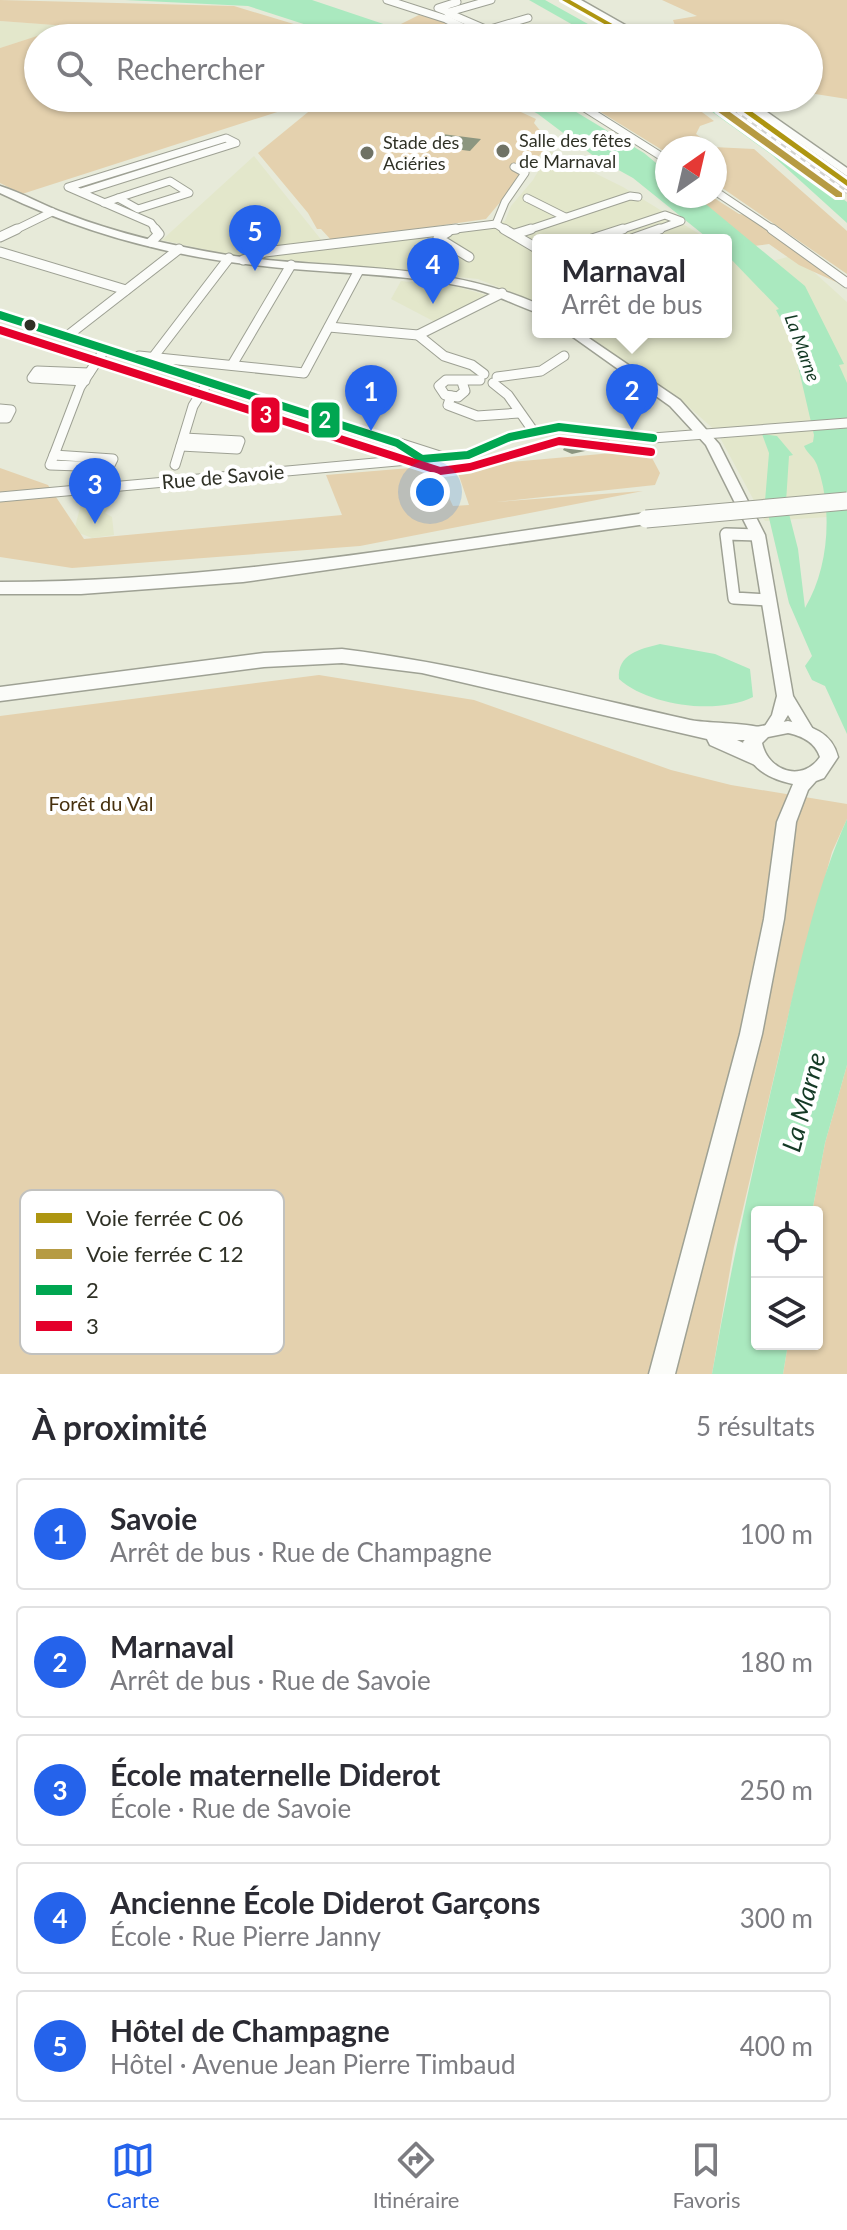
<!DOCTYPE html>
<html lang="fr">
<meta charset="utf-8">
<style>
:root{--surface:#fff;--page:#f2f2f3;--text:#2b2b33;--muted:#7c7c81;--line:#e1e1e2;--accent:#2563eb}
body{margin:0;font-family:Lato,sans-serif;background:var(--page);color:var(--text)}
.controls{position:absolute;right:24px;bottom:24px;display:grid;overflow:hidden;border-radius:8px;box-shadow:0 2px 6px #0004}
.controls button{width:72px;height:72px;display:grid;place-items:center;padding:0;border:0;border-bottom:2px solid var(--line);background:var(--surface);color:var(--text);font:40px sans-serif}
.compass{position:absolute;left:655px;top:136px;width:72px;height:72px;border-radius:50%;background:var(--surface);box-shadow:0 2px 6px #0004;rotate:34deg}
.you{position:absolute;left:430px;top:492px;width:28px;height:28px;margin:-20px;border:6px solid #fff;border-radius:50%;background:#1a73e8;box-shadow:0 0 0 12px #1a73e833}
.badge{display:grid;place-items:center;width:52px;height:52px;border-radius:50%;background:var(--accent);color:#fff;font-size:26px;font-weight:700}
.pin{position:absolute;translate:-50% -66px;filter:drop-shadow(0 2px 4px #0008)}
.pin::after{content:'';position:absolute;top:42px;width:28px;height:24px;background:inherit;clip-path:polygon(0 0,100% 0,50% 100%)}
.popup{position:absolute;left:532px;top:234px;width:200px;height:104px;box-sizing:border-box;display:grid;place-content:center;border-radius:8px;background:var(--surface);filter:drop-shadow(0 2px 6px #0005);font-size:26px;white-space:nowrap;color:var(--muted)}
.popup b{font-size:30px;color:var(--text)}
.popup::after{content:'';position:absolute;left:50%;top:100%;margin-left:-16px;border:16px solid transparent;border-top-color:var(--surface)}
.list{margin:0;padding:0;list-style:none}
h2{display:flex;justify-content:space-between;align-items:center;height:104px;margin:0;padding:0 32px;font-size:34px}
h2 small{font-size:26px;font-weight:400;color:var(--muted)}
.list li{display:grid;grid-template-columns:52px 1fr auto;gap:24px;align-items:center;box-sizing:border-box;height:112px;margin:0 16px 16px;padding:0 16px;border:2px solid var(--line);border-radius:8px}
.list b{display:block;font-size:30px;white-space:nowrap}
.list p{margin:0;font-size:26px;white-space:nowrap;color:var(--muted)}
.list em{font-size:26px;font-style:normal;color:var(--muted)}
.icon{flex:none;width:44px;height:44px;fill:none;stroke:currentColor;stroke-width:2;stroke-linecap:round;stroke-linejoin:round}
.map{position:relative;flex:none;width:847px;height:1374px;overflow:hidden}
.search{position:absolute;background:var(--surface);box-shadow:0 2px 6px #0004;left:24px;right:24px;top:24px;height:88px;display:flex;align-items:center;gap:20px;box-sizing:border-box;padding:0 28px;border-radius:44px;color:var(--muted);font-size:30px}
.sheet{height:744px;background:var(--surface)}
nav{display:flex;justify-content:space-around;align-items:center;box-sizing:border-box;height:112px;border-top:2px solid var(--line);background:var(--surface);font-size:22px;color:var(--muted)}
nav a{display:grid;justify-items:center;gap:4px}
nav .on{color:var(--accent)}
.map>svg:first-child{display:block}
</style>
<div class="map">
<svg width="847" height="1374" viewBox="0 0 847 1374">
<rect width="100%" height="100%" fill="#e7ead9"/>
<g fill="#e3e7cb">
<path d="M0 21 70 26 0 48Z"/>
<path d="M550 151 623 187 709 240H538V303L478 279 225 254 162 240 254 156 327 247 457 233 505 221 511 206 533 180Z"/>
<path d="M726 255 742 269 795 255 847 302V521L828 517 765 521 717 432 681 400 582 332H726Z"/>
<path d="M401 281 458 287 486 295 435 322 391 299Z"/>
<path d="M113 501 105 513 112 517 114 535 92 538 74 531 81 504Z"/>
</g>
<g fill="#e4d1ae">
<path d="M0 0 234 6 340 38H38V98H321L22 194 0 183V48L68 26 0 21Z"/>
<path d="M662 0H847V99L809 93V38H755L729 24 677 31 673 20 697 16Z"/>
<path d="M419 15 447 22 479 38H416L402 32 399 25Z"/>
<path d="M344 98H491L536 119 534 123 550 143 486 219 332 241 321 229H317L308 213 258 153 313 108Z"/>
<path d="M578 98H683L714 121 700 126 696 134 713 147 754 149 847 231V274L715 183V148H667V153Z"/>
<path d="M691 196H711L739 214 747 215 833 276 836 282 799 265 769 244 754 246Z"/>
<path d="M635 451 651 456 660 473 655 485 496 502 643 491 360 546 72 568 0 557V468L48 485 84 539 342 515 326 475 434 466 453 506 469 505 456 467Z"/>
<path d="M319 675 474 700 671 770 731 785 847 804V819L832 852 796 983 734 1247 712 1374H0V716Z"/>
<path d="M847 1065V1374H783L788 1344H817V1212H812L825 1143Z"/>
</g>
<g fill="#aae9bf">
<path d="M125 0H312L425 38H347L248 6Z"/>
<path d="M529 0H545L613 38H596Z"/>
<path d="M509 98H553L644 153 667 172V196H696L805 286 844 364 839 365 847 383V734L825 686 812 680 805 666 812 656 789 603 765 501 769 453 762 434 777 436 793 455 789 456 786 502 798 549 805 608C829 568 833 509 817 465 813 455 808 455 804 446L813 442 814 435 792 340 776 310 779 309 726 254V240H710L633 178 595 157 538 114Z"/>
<path d="M693 98H710L722 106 847 202V223L772 155Z"/>
<path d="M660 644 715 654 750 669 753 697C717 715 649 706 619 679 617 654 640 649 660 644Z"/>
<path d="M847 819V1065L825 1143 812 1212H757V1344H788L783 1374H712C731 1266 755 1159 780 1052 798 973 814 893 847 819Z"/>
</g>
<g fill="#8c9680">
<path d="M442 134 481 139 470 151 431 146Z"/>
<path d="M577 437 609 440 611 445 572 454 563 450 565 446H552V440Z"/>
</g>
<g fill="none" stroke-linecap="round" stroke-linejoin="round">
<g stroke="#9ea194" stroke-width="9">
<g id="street-far2">
<path d="M387 0 446 19 484 38"/>
<path d="M449 12 491 0"/>
<path d="M448 13 506 38"/>
<path d="M451 13 438 8 457 2"/>
<path d="M487 30 528 18"/>
<path d="M569 98 667 160"/>
<path d="M170 181 189 193 138 209 118 198Z"/>
<path d="M715 191 775 231"/>
<path d="M81 192 236 143 226 138 68 187 151 223 157 231"/>
<path d="M527 198 565 217"/>
<path d="M104 203 118 198"/>
<path d="M496 224 505 202 525 173 514 167"/>
<path d="M496 224 507 231"/>
<path d="M13 231 52 212"/>
<path d="M440 231 496 224"/>
<path d="M525 231 630 196 638 197"/>
<path d="M617 231 665 215 681 221 654 231"/>
</g>
</g>
<g stroke="#9ea194" stroke-width="11">
<g id="street-far1">
<path d="M504 229 538 249"/>
<path d="M772 229 847 283"/>
<path d="M448 232 438 238 469 257"/>
<path d="M515 234 531 229"/>
<path d="M0 237 17 229"/>
<path d="M589 240 623 229"/>
<path d="M629 240 660 229"/>
<path d="M151 242 159 234 155 229"/>
<path d="M0 252 126 290"/>
<path d="M243 260 265 252 456 229"/>
<path d="M0 315 443 457"/>
<path d="M329 327 418 335 502 293"/>
<path d="M418 335 444 356 472 365 484 374"/>
<path d="M66 337 179 249"/>
<path d="M139 356 304 373 358 272"/>
<path d="M154 356 229 258"/>
<path d="M232 365 291 265"/>
<path d="M497 377 541 371 564 356"/>
<path d="M85 381 32 378 37 371 89 373"/>
<path d="M462 382 465 391 458 397 445 395 439 386 446 380H480"/>
<path d="M493 383 508 395 534 432"/>
<path d="M451 396 448 405 477 416 519 413"/>
<path d="M0 409 11 410 7 418H0"/>
<path d="M181 446 237 449 240 441 184 438"/>
<path d="M405 447 425 459 468 455 510 437 559 427 653 438 847 423"/>
<path d="M54 455 113 459 109 467 50 465Z"/>
<path d="M54 455 80 387 105 349"/>
<path d="M175 465 193 406 208 382"/>
<path d="M0 497 419 459"/>
</g>
</g>
<g stroke="#9ea194" stroke-width="14">
<path id="street" d="M758 535 726 534 734 598 770 600"/>
</g>
<g stroke="#9ea194" stroke-width="3">
<g id="secondary">
<path d="M571 0H581L648 38H636Z"/>
<path d="M736 98H747L847 168V176Z"/>
<path d="M0 186C23 193 44 206 67 214 119 234 172 246 227 255 330 271 440 260 538 304V313C517 306 497 295 475 289 406 273 334 274 263 266 172 257 83 233 0 193Z"/>
<path d="M566 332H580L680 400 719 444 765 535 793 696 814 731 812 735H800L788 715 777 733H765L763 729 772 715 777 696 751 535 706 445 670 406Z"/>
</g>
</g>
<g stroke="#9ea194" stroke-width="3">
<path id="primary" d="M788 721C811 726 832 732 838 757L824 778 816 781 808 790 796 822 784 919 762 1034 675 1374H649L740 1034 764 919 777 822 793 784C768 779 748 767 743 742L756 727ZM788 733C802 736 815 742 820 757 802 783 768 771 762 743L768 737Z"/>
</g>
<g stroke="#9ea194" stroke-width="3">
<g id="highway">
<path d="M646 513 653 515 656 519 653 523 243 582 81 594H0V582C218 582 431 543 646 513Z"/>
<path d="M342 649C460 664 575 694 690 720 707 724 765 722 772 733L761 740H737L763 752 767 757 755 765 710 745 707 739 422 673 342 663 264 667 0 701V687L264 653Z"/>
</g>
</g>
<use href="#street-far2" stroke="#fbfcf9" stroke-width="7"/>
<use href="#street-far1" stroke="#fbfcf9" stroke-width="9"/>
<use href="#street" stroke="#fbfcf9" stroke-width="11"/>
<use href="#secondary" fill="#fbfcf9" fill-rule="evenodd"/>
<use href="#primary" fill="#fbfcf9" fill-rule="evenodd"/>
<use href="#highway" fill="#fbfcf9" fill-rule="evenodd"/>
<g stroke="#d3d4d0" stroke-width="4">
<path id="rail" d="M718 98 847 192"/>
</g>
<use href="#rail" stroke="#fff" stroke-width="2" stroke-dasharray="6" stroke-linecap="butt"/>
<g stroke="#9ea194" stroke-width="19" stroke-linecap="butt">
<path id="highway-bridge" d="M646 519 847 501"/>
</g>
<use href="#highway-bridge" stroke="#fbfcf9" stroke-width="17"/>
<g stroke="#fff" stroke-width="13">
<path id="bus-1" d="M0 315 397 443 422 459 468 455 510 437 559 427 653 438"/>
</g>
<g stroke="#fff" stroke-width="13">
<path id="bus-2" d="M0 330 440 471 470 467 559 441 651 452"/>
</g>
<use href="#bus-1" stroke="#00a651" stroke-width="8"/>
<use href="#bus-2" stroke="#e4002b" stroke-width="8"/>
<g stroke="#fff" stroke-width="6">
<g id="rail-1">
<path d="M562 0H570L637 38H629Z"/>
<path d="M724 98H733L847 180V186Z"/>
</g>
</g>
<g stroke="#fff" stroke-width="6">
<path id="rail-2" d="M717 107H723L842 193V197H836L717 111Z"/>
</g>
<use href="#rail-1" fill="#ae9611" fill-rule="evenodd"/>
<use href="#rail-2" fill="#b69b43" fill-rule="evenodd"/>
</g>
<g fill="#6f7265" stroke="#fff" stroke-width="3">
<circle cx="503" cy="151" r="8"/>
<circle cx="367" cy="153" r="8"/>
</g>
<circle fill="#2f3126" stroke="#fff" stroke-width="3" cx="30" cy="325" r="7"/>
<g text-anchor="middle" stroke-width="8" stroke-linejoin="round" paint-order="stroke">
<g font-size="18" fill="#2f3126" stroke="#fff" text-anchor="start">
<text x="519" y="147">Salle des fêtes<tspan x="519" dy="21">de Marnaval</tspan></text>
<text x="383" y="149">Stade des<tspan x="383" dy="21">Aciéries</tspan></text>
</g>
<g font-size="18" font-style="italic" fill="#143a25" stroke="#fff">
<text transform="translate(802 348) rotate(70)" y="6">La Marne</text>
</g>
<g font-size="20" fill="#2f3126" stroke="#fff">
<text transform="translate(223 477) rotate(-5)" y="7">Rue de Savoie</text>
</g>
<g font-size="20" fill="#47310f" stroke="#fff">
<text x="101" y="811">Forêt du Val</text>
</g>
<g font-size="26" font-style="italic" fill="#143a25" stroke="#fff">
<text transform="translate(804 1102) rotate(-75)" y="9">La Marne</text>
</g>
</g>
<rect x="20" y="1190" width="264" height="164" rx="12" fill="#fff" stroke="#c1c1be" stroke-width="2"/>
<rect x="36" y="1213" width="36" height="10" fill="#ae9611"/>
<rect x="36" y="1249" width="36" height="10" fill="#b69b43"/>
<rect x="36" y="1285" width="36" height="10" fill="#00a651"/>
<rect x="36" y="1321" width="36" height="10" fill="#e4002b"/>
<g font-size="22" fill="#2f3126">
<text x="86" y="1226">Voie ferrée C 06</text>
<text x="86" y="1262">Voie ferrée C 12</text>
<text x="86" y="1298">2</text>
<text x="86" y="1334">3</text>
</g>
<g stroke="#fff" stroke-width="3">
<rect x="250" y="396" width="31" height="38" rx="8" fill="#e4002b"/>
<rect x="310" y="401" width="31" height="38" rx="8" fill="#00a651"/>
</g>
<g font-size="22" text-anchor="middle" font-weight="bold" fill="#fff">
<text x="266" y="423">3</text>
<text x="325" y="428">2</text>
</g>
</svg>
<div class="controls">
<button><svg class="icon" aria-label="locate" viewBox="0 0 24 24"><circle cx="12" cy="12" r="6"/><path d="M12 2v4M12 18v4M2 12h4M18 12h4"/></svg></button>
<button><svg class="icon" aria-label="layers" viewBox="0 0 24 24"><path d="M12 4l9 5-9 5-9-5zM3 14l9 5 9-5"/></svg></button>
</div>
<svg class="compass" viewBox="-18 -18 36 36"><path d="M0-13l5 13h-10z" fill="#e53935"/><path d="M0 13l5-13h-10z" fill="#7c7c81"/></svg>
<div class="you"></div>
<div class="pin badge" style="left:371px;top:431px">1</div>
<div class="pin badge" style="left:632px;top:430px">2</div>
<div class="popup"><b>Marnaval</b>Arrêt de bus</div>
<div class="pin badge" style="left:95px;top:524px">3</div>
<div class="pin badge" style="left:433px;top:304px">4</div>
<div class="pin badge" style="left:255px;top:271px">5</div>
<div class="search"><svg class="icon" aria-label="search" viewBox="0 0 24 24"><circle cx="10" cy="10" r="6"/><path d="M15 15l6 6"/></svg>Rechercher</div>
</div>
<section class="sheet">
<h2>À proximité<small>5 résultats</small></h2>
<ul class="list">
<li><span class="badge">1</span><div><b>Savoie</b><p>Arrêt de bus · Rue de Champagne</p></div><em>100 m</em></li>
<li><span class="badge">2</span><div><b>Marnaval</b><p>Arrêt de bus · Rue de Savoie</p></div><em>180 m</em></li>
<li><span class="badge">3</span><div><b>École maternelle Diderot</b><p>École · Rue de Savoie</p></div><em>250 m</em></li>
<li><span class="badge">4</span><div><b>Ancienne École Diderot Garçons</b><p>École · Rue Pierre Janny</p></div><em>300 m</em></li>
<li><span class="badge">5</span><div><b>Hôtel de Champagne</b><p>Hôtel · Avenue Jean Pierre Timbaud</p></div><em>400 m</em></li>
</ul>
</section>
<nav>
<a class="on"><svg class="icon" aria-label="map" viewBox="0 0 24 24"><path d="M3 6l6-2 6 2 6-2v14l-6 2-6-2-6 2zM9 4v14M15 6v14"/></svg>Carte</a>
<a><svg class="icon" aria-label="directions" viewBox="0 0 24 24"><path d="M12 3l9 9-9 9-9-9zM9 14v-3h6M13 9l2 2-2 2"/></svg>Itinéraire</a>
<a><svg class="icon" aria-label="saved" viewBox="0 0 24 24"><path d="M7 4h10v16l-5-4-5 4z"/></svg>Favoris</a>
</nav>
